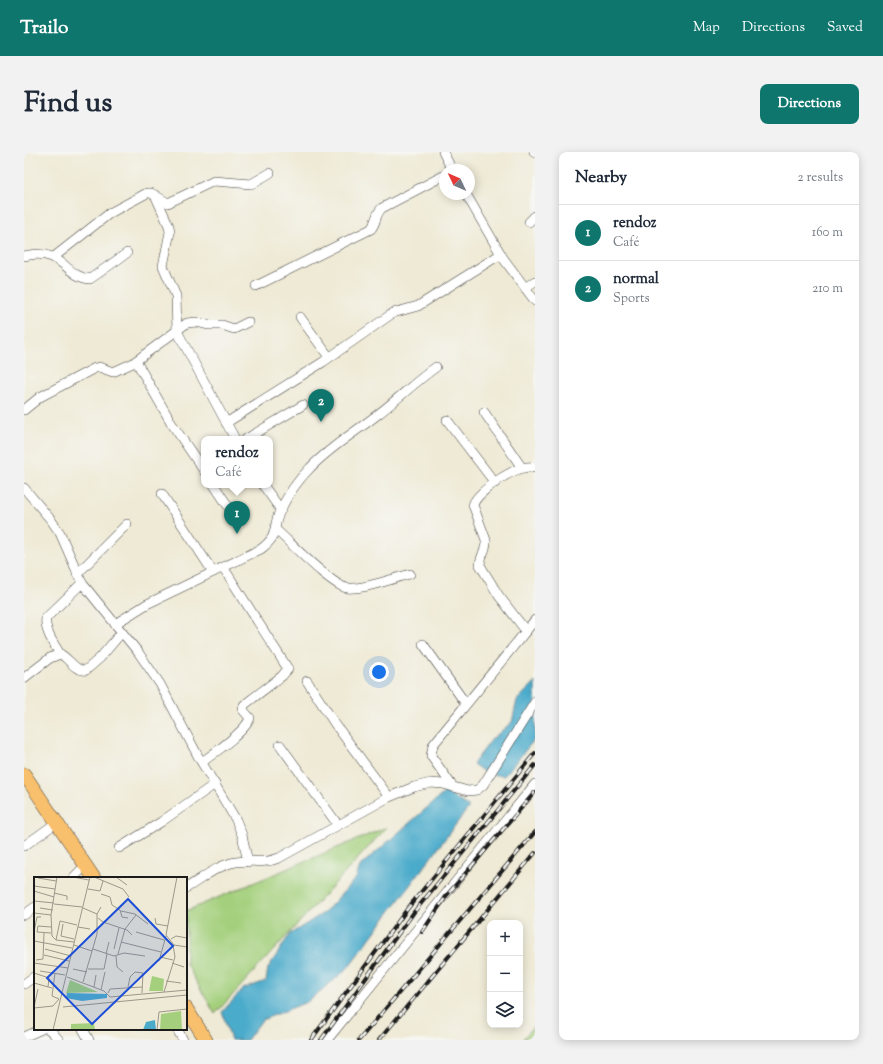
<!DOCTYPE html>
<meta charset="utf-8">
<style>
:root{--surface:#fff;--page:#f2f2f3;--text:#1f2937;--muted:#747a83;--line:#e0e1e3;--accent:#0f766e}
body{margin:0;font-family:"Sorts Mill Goudy",serif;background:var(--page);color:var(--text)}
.controls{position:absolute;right:12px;bottom:12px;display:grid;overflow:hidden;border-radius:8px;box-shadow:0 2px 10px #0003}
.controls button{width:36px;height:36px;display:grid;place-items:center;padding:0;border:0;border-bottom:1px solid var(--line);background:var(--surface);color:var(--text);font:20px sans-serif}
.compass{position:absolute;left:415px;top:12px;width:36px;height:36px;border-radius:50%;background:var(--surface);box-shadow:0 2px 10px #0003;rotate:314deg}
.you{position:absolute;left:355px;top:520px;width:14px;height:14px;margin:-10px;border:3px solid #fff;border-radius:50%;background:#1a73e8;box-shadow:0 0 0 6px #1a73e833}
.badge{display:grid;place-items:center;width:26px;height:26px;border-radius:50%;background:var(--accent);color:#fff;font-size:13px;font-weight:700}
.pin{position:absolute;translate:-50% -33px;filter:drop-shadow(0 1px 2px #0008)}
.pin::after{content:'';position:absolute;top:21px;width:14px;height:12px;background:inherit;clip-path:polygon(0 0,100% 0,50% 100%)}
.popup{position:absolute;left:177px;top:284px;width:72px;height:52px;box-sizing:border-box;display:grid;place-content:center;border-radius:8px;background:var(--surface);filter:drop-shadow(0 1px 3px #0005);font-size:13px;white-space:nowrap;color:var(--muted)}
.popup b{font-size:15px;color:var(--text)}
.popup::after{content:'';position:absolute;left:50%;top:100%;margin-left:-8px;border:8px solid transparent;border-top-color:var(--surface)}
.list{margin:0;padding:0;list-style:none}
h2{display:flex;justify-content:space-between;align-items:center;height:52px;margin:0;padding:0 16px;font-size:17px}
h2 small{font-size:13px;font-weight:400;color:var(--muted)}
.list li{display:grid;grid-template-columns:26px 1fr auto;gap:12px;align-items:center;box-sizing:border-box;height:56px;padding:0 16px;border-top:1px solid var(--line)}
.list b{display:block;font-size:15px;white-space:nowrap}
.list p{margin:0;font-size:13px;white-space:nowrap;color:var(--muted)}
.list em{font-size:13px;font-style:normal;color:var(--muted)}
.icon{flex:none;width:22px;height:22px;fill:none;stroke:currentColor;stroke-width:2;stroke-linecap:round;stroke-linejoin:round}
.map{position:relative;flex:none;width:511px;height:888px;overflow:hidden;border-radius:8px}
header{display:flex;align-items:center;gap:24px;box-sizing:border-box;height:56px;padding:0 20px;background:var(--accent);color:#fff}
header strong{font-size:19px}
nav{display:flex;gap:22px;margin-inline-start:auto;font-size:14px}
.intro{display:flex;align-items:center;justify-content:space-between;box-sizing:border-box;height:96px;padding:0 24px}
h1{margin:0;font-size:28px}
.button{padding:10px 18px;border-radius:8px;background:var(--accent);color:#fff;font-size:14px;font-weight:700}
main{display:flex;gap:24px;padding:0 24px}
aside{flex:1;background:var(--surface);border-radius:8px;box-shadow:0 2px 10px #0003}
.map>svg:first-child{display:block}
</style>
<header>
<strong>Trailo</strong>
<nav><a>Map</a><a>Directions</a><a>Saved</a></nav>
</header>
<div class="intro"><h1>Find us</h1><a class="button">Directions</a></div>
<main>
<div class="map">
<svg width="511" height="888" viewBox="0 0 511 888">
<rect width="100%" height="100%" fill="#f6f6f2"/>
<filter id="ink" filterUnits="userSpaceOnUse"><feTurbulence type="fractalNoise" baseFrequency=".025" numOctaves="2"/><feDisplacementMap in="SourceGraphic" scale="8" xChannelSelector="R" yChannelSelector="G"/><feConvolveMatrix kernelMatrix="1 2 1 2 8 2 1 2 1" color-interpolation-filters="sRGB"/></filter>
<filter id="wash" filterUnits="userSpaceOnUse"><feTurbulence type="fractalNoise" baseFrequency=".012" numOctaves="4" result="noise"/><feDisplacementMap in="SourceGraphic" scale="16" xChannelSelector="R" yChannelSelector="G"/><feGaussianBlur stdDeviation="0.9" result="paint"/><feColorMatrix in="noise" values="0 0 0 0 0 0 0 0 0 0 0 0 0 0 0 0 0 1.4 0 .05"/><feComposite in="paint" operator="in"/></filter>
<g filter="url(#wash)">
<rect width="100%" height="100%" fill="#efead5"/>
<g fill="#a4d07d" stroke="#60764c">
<path d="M363 675 191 862 162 812V759Z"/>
<path d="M511 873V888H498Z"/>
</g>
<g fill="#4cabcb" stroke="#346474">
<path d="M511 530V587L480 624 463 622 449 612 468 587 488 570 493 548Z"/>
<path d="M421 640 445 655 322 818 283 850 238 868 223 888H207L198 860 219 837 242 829 244 816 266 782 301 760 332 726 336 714Z"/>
</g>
</g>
<g filter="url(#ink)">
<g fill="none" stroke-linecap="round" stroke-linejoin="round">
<g stroke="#3c3b38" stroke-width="10">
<g id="minor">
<path d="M419 0 428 18"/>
<path d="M510 0 511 1"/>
<path d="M442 42 479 106 511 149"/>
<path d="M131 43 145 74 146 80 139 114 152 144 153 179 211 287"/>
<path d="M505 70 511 64"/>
<path d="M0 104C40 95 40 125 66 127L103 101"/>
<path d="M30 105 86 61 123 41H127L144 51 190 29 227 32 246 21"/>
<path d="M232 134 347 77C353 70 351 62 358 56L421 23"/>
<path d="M501 136 511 129"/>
<path d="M276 165 305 205"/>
<path d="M112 209 148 272 180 319"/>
<path d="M0 258 16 245 71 216 75 215 89 220 109 211 163 171 172 170 184 173H198L210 177 224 170"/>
<path d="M460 260 498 316"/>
<path d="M423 268 471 331"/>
<path d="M202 271 299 210 369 161 394 154 477 102"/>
<path d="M222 287 279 253"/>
<path d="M190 333 204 354"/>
<path d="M239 333 257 358"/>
<path d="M0 336 27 368 36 381 58 431 114 500 136 532 175 606 212 668 218 683 224 710"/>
<path d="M138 342 189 420"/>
<path d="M252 378C266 390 308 434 323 436 339 438 370 426 386 422"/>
<path d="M53 422 103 372"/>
<path d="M91 472 123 452 237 397C255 383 248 379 255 361 262 346 274 328 286 316 306 295 330 281 353 263 373 248 391 230 412 215"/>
<path d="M502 479 475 444 456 413C456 404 463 398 462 388L449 353C453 339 497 309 511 316"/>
<path d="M399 492 442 552"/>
<path d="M36 502C30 492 20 478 22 466L58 431"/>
<path d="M0 526 26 506 36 502C45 506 51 520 62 518L76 506 98 480"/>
<path d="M283 529 311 572 365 645"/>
<path d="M256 593 314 673"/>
<path d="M178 610C189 602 222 579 226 566L219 558 220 553 258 524 264 517 199 415"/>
<path d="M429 635 407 604 409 593 511 468"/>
<path d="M0 694 32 671"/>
<path d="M95 696 137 670 191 632"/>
<path d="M49 726 61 714"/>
<path d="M162 736C178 727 193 713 212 710 228 707 237 713 255 706L365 645 390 635 407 631 419 632 444 639 453 638 459 633 511 550"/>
<path d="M0 763 11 755"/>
<path d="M0 832 11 824"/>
<path d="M24 877 28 880 35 888"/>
<path d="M59 877 65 888"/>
<path d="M153 877 159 888"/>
<path d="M0 885 18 877"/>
<path d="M303 888 511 632"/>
</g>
</g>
<g stroke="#3c3b38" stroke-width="14">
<g id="highway">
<path d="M0 622 70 726"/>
<path d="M162 856 182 888"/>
</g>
</g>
<use href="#minor" stroke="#fff" stroke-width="9"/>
<use href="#highway" stroke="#f8bf6c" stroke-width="13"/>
<g stroke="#1c1c1c" stroke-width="4">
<g id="rail">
<path d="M398 780 423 743 511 640"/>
<path d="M287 888 384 756 511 601"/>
<path d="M297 888 390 760 511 613"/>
<path d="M335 888 511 680"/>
<path d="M355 888 511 701"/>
</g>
</g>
<use href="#rail" stroke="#f6f6f2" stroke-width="2.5" stroke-dasharray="8" stroke-linecap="butt"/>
</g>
</g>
<g transform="translate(10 725)">
<rect width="153" height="153" fill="#efead5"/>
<path d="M118 99 130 102 129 114H115ZM36 103 64 115 32 116ZM147 134 148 153H126L127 137ZM60 146 61 153H37V147Z" fill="#a4d07d"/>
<path d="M33 116 73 117V121L48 124 32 121ZM121 143 122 153H109L112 145Z" fill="#4cabcb"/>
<path fill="none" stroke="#9b988b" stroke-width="1" d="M23 0 17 38 18 59 22 63 40 65M39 0 55 3M60 0 89 12 95 20M82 0 93 8M143 0 132 58 140 68 153 70M4 1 22 4M0 9 21 12M54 12 66 14 69 4M0 14 20 20M20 16 33 19V23M67 17 76 20 78 28 86 33 88 40 94 41M0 24 20 26M20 27 48 30M6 31 19 33M49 31 63 37 67 30M87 34 101 37 114 47M0 36 17 38M64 41 69 45 93 53 98 58M121 41 122 47 134 49M29 47 27 59 40 62M44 50 56 52M0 55 3 40H7M3 55 4 49 17 50M3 55 17 56M102 55 130 63M137 62 142 59 153 61M22 63 26 44 43 48M0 64 38 71M87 65 127 75M40 68 58 74M11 72 37 79M59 72 80 79 90 76 111 79M80 72 85 51M72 77 75 65M84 77 91 52 102 38M10 78 35 84M82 79 83 90 89 95M126 80 139 83M2 83 9 82 10 56M125 84 132 59M0 86 34 91M138 86 150 90M39 92 53 95M54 92H70L73 77M6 94 31 98M0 96 15 101 14 110M21 96 18 119 25 122M33 100 70 114 76 120 153 113M132 104 147 106M49 105 63 57V37M0 106 18 111M60 110 62 98M94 110 96 100 101 95 109 96 108 116M67 113 71 95M130 115 141 80 139 68M74 116 76 112 108 110M0 130 4 112M29 130 153 118M0 131 19 129 25 122M19 153 56 0M123 153 125 135 153 132"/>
<path fill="#1d4ed8" fill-opacity="0.15" stroke="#1d4ed8" stroke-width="2" d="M94 22 139 69 58 147 13 101Z"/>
<rect width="153" height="153" fill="none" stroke="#1c1c1c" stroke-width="2"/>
</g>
</svg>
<div class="controls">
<button>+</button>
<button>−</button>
<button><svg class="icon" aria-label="layers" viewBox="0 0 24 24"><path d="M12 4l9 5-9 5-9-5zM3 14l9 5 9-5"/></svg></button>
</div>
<svg class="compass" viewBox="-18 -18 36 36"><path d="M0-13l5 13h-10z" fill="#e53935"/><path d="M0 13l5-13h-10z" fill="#747a83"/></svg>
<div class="you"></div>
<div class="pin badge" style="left:213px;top:382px">1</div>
<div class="popup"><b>rendoz</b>Café</div>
<div class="pin badge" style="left:297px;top:270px">2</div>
</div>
<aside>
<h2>Nearby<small>2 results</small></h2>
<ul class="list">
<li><span class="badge">1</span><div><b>rendoz</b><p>Café</p></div><em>160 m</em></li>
<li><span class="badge">2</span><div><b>normal</b><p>Sports</p></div><em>210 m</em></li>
</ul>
</aside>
</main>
